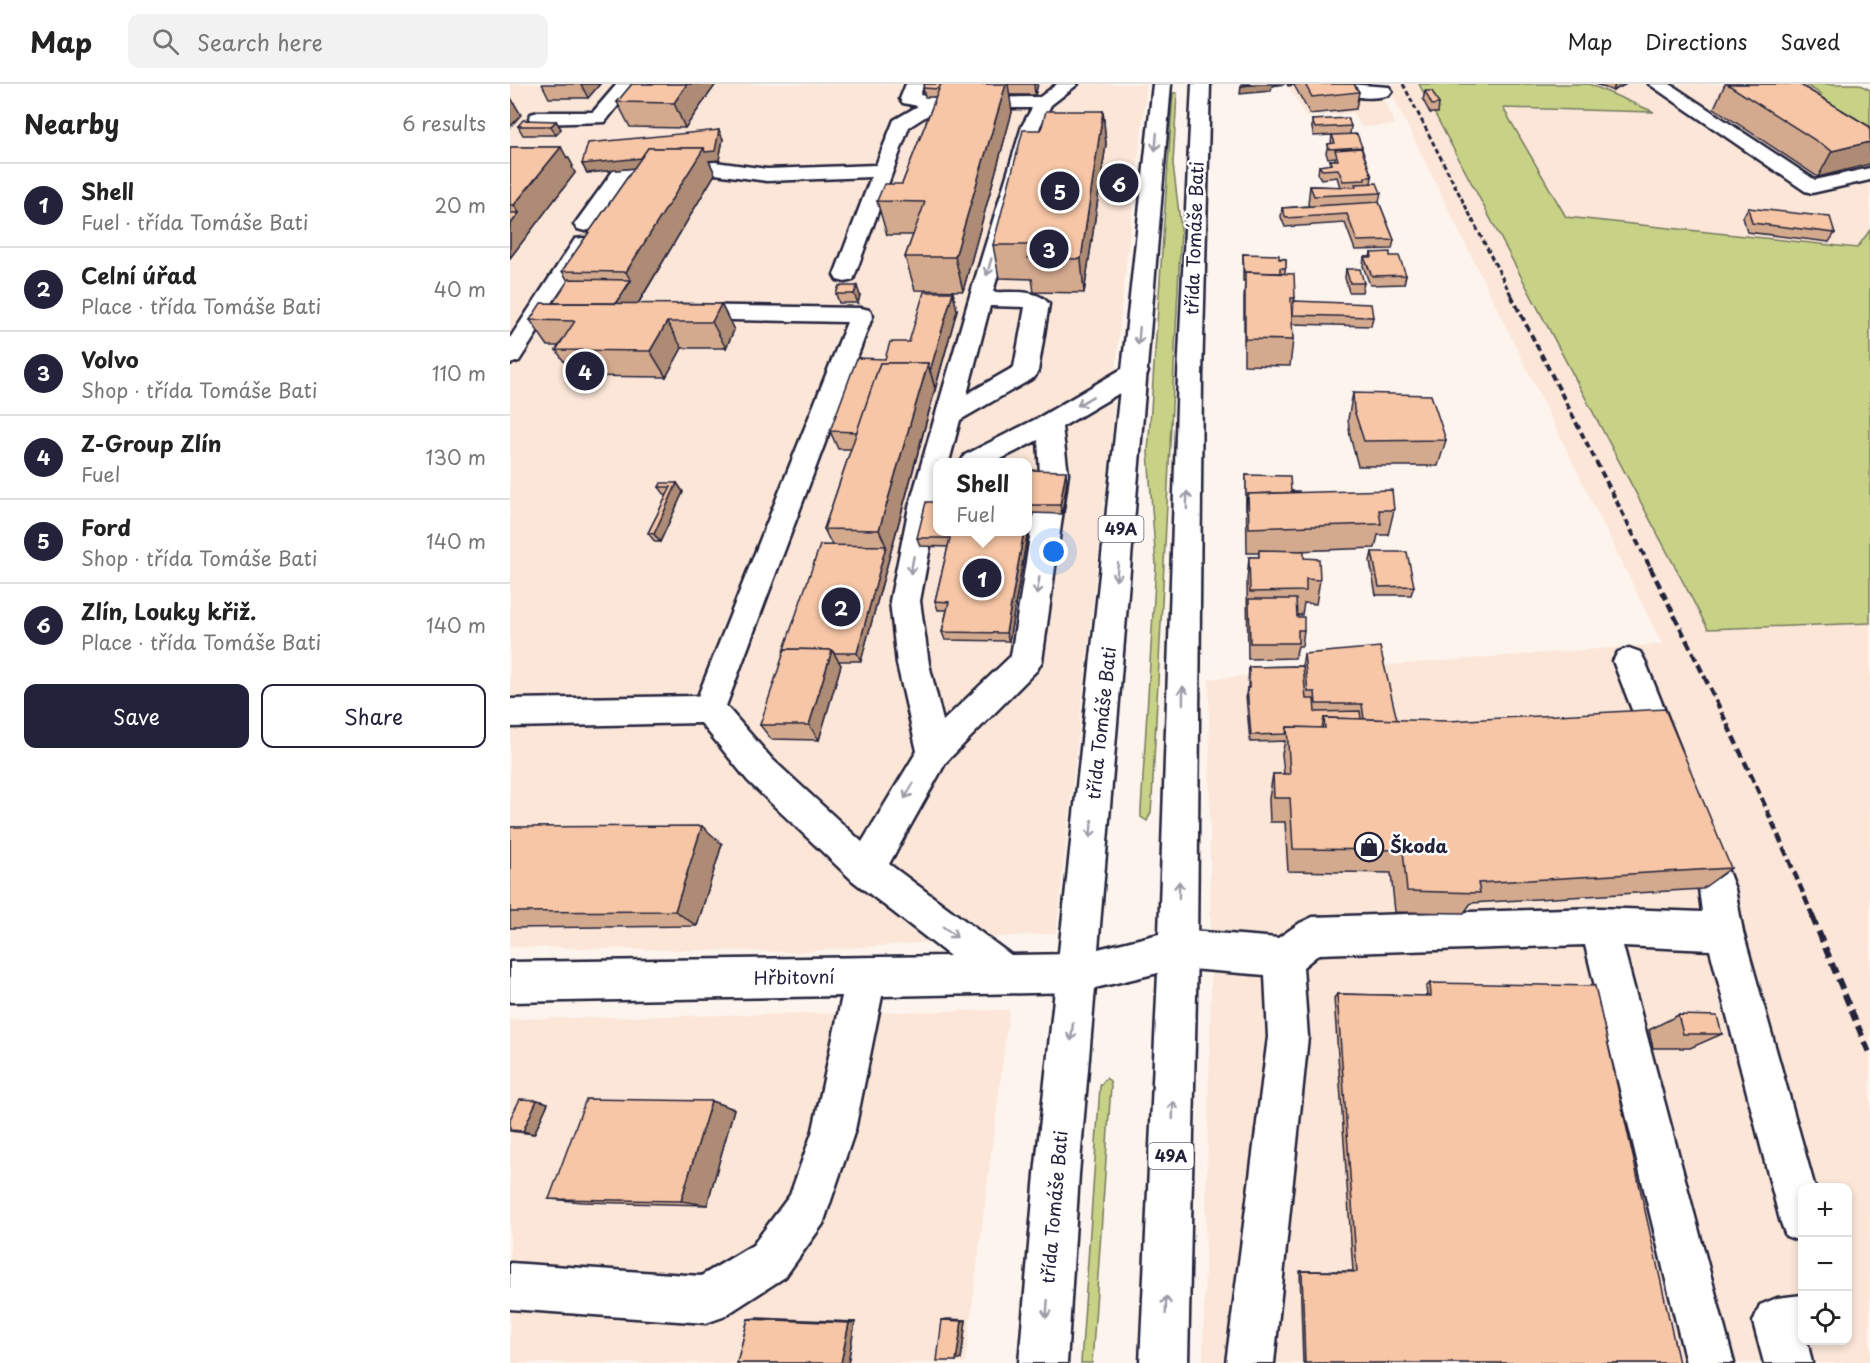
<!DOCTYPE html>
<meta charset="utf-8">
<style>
:root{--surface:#fff;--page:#f2f2f2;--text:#222;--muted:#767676;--line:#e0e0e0;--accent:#22223b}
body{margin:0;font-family:"Playpen Sans",sans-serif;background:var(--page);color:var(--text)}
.controls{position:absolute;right:18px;bottom:18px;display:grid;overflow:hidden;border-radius:12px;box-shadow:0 3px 9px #0003}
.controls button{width:54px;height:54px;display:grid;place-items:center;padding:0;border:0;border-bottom:2px solid var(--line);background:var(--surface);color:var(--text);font:30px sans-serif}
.you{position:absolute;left:544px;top:468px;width:21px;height:21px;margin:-15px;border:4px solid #fff;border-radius:50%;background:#1a73e8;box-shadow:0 0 0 9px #1a73e833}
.badge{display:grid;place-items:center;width:39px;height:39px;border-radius:50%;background:var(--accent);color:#fff;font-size:20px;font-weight:700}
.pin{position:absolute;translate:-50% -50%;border:3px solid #fff;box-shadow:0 2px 6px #0006}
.popup{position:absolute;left:423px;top:374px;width:99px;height:78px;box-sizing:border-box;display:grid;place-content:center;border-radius:12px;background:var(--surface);filter:drop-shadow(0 2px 4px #0005);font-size:20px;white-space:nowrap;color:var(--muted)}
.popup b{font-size:22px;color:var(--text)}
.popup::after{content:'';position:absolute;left:50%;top:100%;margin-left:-12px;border:12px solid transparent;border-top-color:var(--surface)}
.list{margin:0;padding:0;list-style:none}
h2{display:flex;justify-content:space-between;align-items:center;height:78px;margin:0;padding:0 24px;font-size:26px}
h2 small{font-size:20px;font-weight:400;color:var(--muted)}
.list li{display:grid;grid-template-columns:39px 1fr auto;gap:18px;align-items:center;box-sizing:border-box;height:84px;padding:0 24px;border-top:2px solid var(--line)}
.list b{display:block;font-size:22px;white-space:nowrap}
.list p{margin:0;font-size:20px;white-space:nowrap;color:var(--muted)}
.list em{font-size:20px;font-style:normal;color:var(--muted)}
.actions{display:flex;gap:12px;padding:18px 24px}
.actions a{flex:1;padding:14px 0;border:2px solid var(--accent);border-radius:12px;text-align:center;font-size:21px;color:var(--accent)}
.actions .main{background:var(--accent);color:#fff}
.icon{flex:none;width:33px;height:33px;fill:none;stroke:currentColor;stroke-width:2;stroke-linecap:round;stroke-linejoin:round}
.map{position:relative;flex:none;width:1360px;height:1279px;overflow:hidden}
header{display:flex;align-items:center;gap:36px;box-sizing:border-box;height:84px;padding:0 30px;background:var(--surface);border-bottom:2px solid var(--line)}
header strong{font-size:28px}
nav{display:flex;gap:33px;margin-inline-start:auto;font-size:21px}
.search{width:420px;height:54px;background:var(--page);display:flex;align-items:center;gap:15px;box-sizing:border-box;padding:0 21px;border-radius:12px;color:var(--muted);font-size:22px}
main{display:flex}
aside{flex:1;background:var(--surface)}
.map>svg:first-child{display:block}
</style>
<header>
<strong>Map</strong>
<div class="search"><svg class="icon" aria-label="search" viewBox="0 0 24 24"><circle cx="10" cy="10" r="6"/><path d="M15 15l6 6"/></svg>Search here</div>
<nav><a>Map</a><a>Directions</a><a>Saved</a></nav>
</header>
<main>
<aside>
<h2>Nearby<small>6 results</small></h2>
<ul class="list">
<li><span class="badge">1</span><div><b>Shell</b><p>Fuel · třída Tomáše Bati</p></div><em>20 m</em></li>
<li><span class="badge">2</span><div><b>Celní úřad</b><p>Place · třída Tomáše Bati</p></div><em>40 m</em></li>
<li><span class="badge">3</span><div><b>Volvo</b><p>Shop · třída Tomáše Bati</p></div><em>110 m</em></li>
<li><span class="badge">4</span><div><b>Z-Group Zlín</b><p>Fuel</p></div><em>130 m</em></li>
<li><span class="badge">5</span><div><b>Ford</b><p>Shop · třída Tomáše Bati</p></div><em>140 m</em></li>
<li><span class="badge">6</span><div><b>Zlín, Louky křiž.</b><p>Place · třída Tomáše Bati</p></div><em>140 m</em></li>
</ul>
<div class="actions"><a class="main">Save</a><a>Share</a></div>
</aside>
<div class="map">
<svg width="1360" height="1279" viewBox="0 0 1360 1279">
<rect width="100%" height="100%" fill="#fdf4ed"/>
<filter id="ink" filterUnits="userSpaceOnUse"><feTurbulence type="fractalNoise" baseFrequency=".0167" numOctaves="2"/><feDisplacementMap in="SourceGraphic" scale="12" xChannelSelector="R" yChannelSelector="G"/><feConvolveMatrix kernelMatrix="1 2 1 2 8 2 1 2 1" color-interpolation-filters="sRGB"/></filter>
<g filter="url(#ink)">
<g fill="#fbe6d8" fill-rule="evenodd">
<path d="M0 0H637L611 225 601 354 546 849 286 868 0 863ZM427 378H517V448H427Z"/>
<path d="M777 0H866L885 41 852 43 843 29 796 33Z"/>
<path d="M877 0H909L1198 545 1360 539V1279H693L701 903 699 595 1152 560ZM1292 1104H1338V1256H1292Z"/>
<path d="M1079 0H1294L1312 10 1276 17 1360 71V146L1348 164 1056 133 993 24 1142 28Z"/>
<path d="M499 926 455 1279H0V935Z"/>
</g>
<g fill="#c8d286" stroke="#757a60" stroke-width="1.5">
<path d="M909 0H1079L1144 28 993 24 1056 133 1347 164 1360 146V539L1198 545Z"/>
<path d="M1294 0H1349L1360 6V71L1275 17 1311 10Z"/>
<path d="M663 9H667L663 80 671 146 642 715 641 728 637 737 631 733V726L646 481 638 368Z"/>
<path d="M596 994 600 997 601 1002 582 1279H571L590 1002Z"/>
</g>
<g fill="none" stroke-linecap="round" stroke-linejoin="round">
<g stroke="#22223b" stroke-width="5">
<g id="minor">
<path d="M107 0H125L95 38 28 40 21 38 19 34 21 30 28 28H83Z"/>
<path d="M396 0H414L410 11 425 14 530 13 547 0H568L541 21 530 42 483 208C501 209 527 204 539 220L528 287 525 293 450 336 439 378H427V425L410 517 419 580 433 637 501 572 530 390 528 356 485 378H451L455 371 530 333 617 282 626 280 635 282 638 288 635 294 552 343 558 390 532 577 527 586 436 678 379 780 501 871 568 870 582 875 587 889 582 903 568 908 372 912 345 1046 313 1140 275 1193 213 1233 196 1239 0 1225V1179L191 1192 243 1161 280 1111 303 1046 332 912 0 918V878L440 872 343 797 238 697 191 639 0 643V615L188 612 337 238 170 235 162 233 158 228 162 223 170 221 351 224 359 226 363 231 216 622 262 675 352 758 407 667 387 580 380 517 399 423 459 215 512 42 522 24H429L399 43 343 196 335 198 327 196 324 191 361 93 257 97 205 90 116 97 82 145 75 147 68 145 64 141 103 87 110 85 205 78 257 85 366 81 384 36 408 22 393 19 390 15ZM480 222 515 223 504 283 457 310Z"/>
<path d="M837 0 879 3 882 7 879 11C869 14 855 15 845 12Z"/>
<path d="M1139 0H1160L1305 96 1360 84V96L1302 109 1295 107Z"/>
<path d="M73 154 81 155 84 160 9 277 0 280V254L65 155Z"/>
<path d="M1119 564 1130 568 1135 577 1171 667 1166 677 1154 682 1142 677 1103 577 1108 568Z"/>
<path d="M1188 739 1201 743 1225 805 1233 848 1305 1104H1292V1158L1276 1152 1270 1136 1200 866 1113 862 1224 1279H1176L1075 861 809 870 793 883 798 953 764 1279H716L758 953 755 891 668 884 654 878 649 865 654 852 668 846 768 854 790 839 803 833 1089 824 1192 828 1189 805 1170 755 1175 743Z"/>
<path d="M1292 1211V1256H1297L1302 1279H1254L1243 1238 1250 1221 1267 1214Z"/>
</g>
</g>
<g stroke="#22223b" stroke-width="5">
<path id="major" d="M643 0H661L588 865 649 850 668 292 682 0H700L692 292 687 865 678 1279H630L648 889 585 904 569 1090 557 1279H509L525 1090Z"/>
</g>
<use href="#minor" fill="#fff" fill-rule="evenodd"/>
<use href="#major" fill="#fff" fill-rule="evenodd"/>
<path stroke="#22223b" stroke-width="3" stroke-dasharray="5 3" stroke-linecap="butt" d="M893 0 1002 213"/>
<path stroke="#22223b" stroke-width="4" stroke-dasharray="7 4" stroke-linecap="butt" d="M1001 211 1141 485"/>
<path stroke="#22223b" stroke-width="4.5" stroke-dasharray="9 4.5" stroke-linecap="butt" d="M1140 483C1198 598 1254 714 1303 833"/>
<path stroke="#22223b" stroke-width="6" stroke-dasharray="11 6" stroke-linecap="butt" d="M1302 832 1360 971"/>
</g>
<g fill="#d4aa8f" stroke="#22223b" stroke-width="1.5">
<path d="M32 0H90L78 14H39Z"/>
<path d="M122 0H206L175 44 120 43 107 18Z"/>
<path d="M415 0H528L525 11H499L502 28 453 207 405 206 395 173 403 151H377L367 117 392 100 426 13H415L413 4Z"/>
<path d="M777 0H844L849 8 846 25 800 30 784 1 778 2Z"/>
<path d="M1086 0H1116L1103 7Z"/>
<path d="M1215 0H1289L1360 43 1308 93 1204 24Z"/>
<path d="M915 7 929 20 928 29H920L913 16Z"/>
<path d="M593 27 596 60 574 209 524 208 522 195 489 194 483 161 531 46Z"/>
<path d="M802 36 841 42 840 50 852 63V65L862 93 861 99 871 109 869 118 884 156 882 165 845 166 835 139 775 143 771 133 772 124 799 122 798 120 800 102 830 103 827 93 811 95 808 90 809 82 820 81V76H825V73L818 74 816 69 818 60H821L822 51 804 52 802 45Z"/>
<path d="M46 37 51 45 46 51H13L8 42Z"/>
<path d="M213 55 209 76 199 77 205 90 128 220H211L224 246 216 264H172L156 293 64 292 46 266 49 262H38L20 236 43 219 58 197 52 187 124 84 77 89 72 80Z"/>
<path d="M0 63H51L56 73H58L63 82 62 83 65 89 0 174Z"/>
<path d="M613 85 614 94 612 104H603V95Z"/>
<path d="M1238 124 1325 149 1319 158 1237 148 1233 133Z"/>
<path d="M861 169 896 191 894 200 860 201 853 182 854 173H860Z"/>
<path d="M733 170 776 175 775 189 785 214 784 217 863 233 861 242 782 240 783 256 780 282 734 281V214L735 197H733Z"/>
<path d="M836 185 854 199 852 208H839L835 194Z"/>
<path d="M329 202 350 211 348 219H329L326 210Z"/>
<path d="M447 226 351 577H328L331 581 309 656 261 655 250 641 322 461 314 445 341 365H328L320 347 375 275Z"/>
<path d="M843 309 936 356 928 382H848L840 352 838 335Z"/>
<path d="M517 386 557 396 552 430 521 429 499 557 435 556 432 548 437 526H428L425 517 438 463 410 462 407 454 427 447Z"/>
<path d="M736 391 781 407 884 426 878 451H868L865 464 787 467 794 474 810 496 806 520 794 519 792 531H787V533L794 546 792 562H788L785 574 738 575 737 497 739 473H749V469H737Z"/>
<path d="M167 399 173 408 150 458H145L138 449 157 411H155L149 403Z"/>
<path d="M862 468 904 502 901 511H866L860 477Z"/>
<path d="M794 570 887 636 1221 784 1192 805 961 819 954 829 885 828 881 789 778 787 775 738H760L759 715 763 690H774L772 670 775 657 740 658 736 611 737 604H738L739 583 792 582Z"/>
<path d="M0 743 212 760 187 842 0 844Z"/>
<path d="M920 899 1169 1279H793L790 1187H843L824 914 827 910 917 912 916 903Z"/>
<path d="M1168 931 1212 950 1180 964H1143L1139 946Z"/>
<path d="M27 1016 38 1019 24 1050 0 1047V1035Z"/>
<path d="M201 1017 224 1025 197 1121 72 1118 39 1115Z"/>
<path d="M247 1234 345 1238 338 1279H227L238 1235Z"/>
<path d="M437 1235 456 1236 451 1275 432 1236Z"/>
</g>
<g fill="#ad8b74" stroke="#22223b" stroke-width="1.5">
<path d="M71 0H90L78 14Z"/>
<path d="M177 0H206L175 44 164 19Z"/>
<path d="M496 0H498L502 28 453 207 445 173Z"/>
<path d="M524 0H528L525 11Z"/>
<path d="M750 0H775L762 2 761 7 730 10 731 2Z"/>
<path d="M1105 0H1116L1103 7Z"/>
<path d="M1 14 11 31 0 43V15Z"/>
<path d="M593 27 596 60 574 209 571 175Z"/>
<path d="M46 37 51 45 46 51 41 42Z"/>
<path d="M209 46 213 55 209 76 199 77 205 90 114 243 103 225 121 197 116 188 185 78 77 89 72 80Z"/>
<path d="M1360 58V80L1308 93 1322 67Z"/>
<path d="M51 63 57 74 58 73 63 82 62 83 65 89 0 174V141L9 129 4 121Z"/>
<path d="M613 85 614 94 612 104 611 95Z"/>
<path d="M347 202 350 211 348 219 344 210Z"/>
<path d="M443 208 447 226 425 305 420 287Z"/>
<path d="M211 220 224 246 216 264 202 238Z"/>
<path d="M157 238 172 264 156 293 140 267Z"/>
<path d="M418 279 425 305 351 577 347 569 376 462 369 446Z"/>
<path d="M556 387 557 396 552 430 550 421Z"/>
<path d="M167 399 173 408 150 458 144 450Z"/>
<path d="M519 421 521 429 499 557 496 549 514 447H517V433Z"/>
<path d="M322 566 331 581 309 656 299 641Z"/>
<path d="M192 742 212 760 187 842 165 827Z"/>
<path d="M27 1016 38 1019 24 1050 13 1047Z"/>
<path d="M201 1017 224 1025 197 1121 171 1117Z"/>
<path d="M456 1236 451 1275 446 1277 452 1237Z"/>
<path d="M345 1238 338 1279H331L339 1239Z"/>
</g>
<g fill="#f7c6a6" stroke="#22223b" stroke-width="1.5">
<path d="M122 0H177L164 19 107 18Z"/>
<path d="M415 0H431L429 5 413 4Z"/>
<path d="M431 0H496L445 173H395L415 118 367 117 374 100H392Z"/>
<path d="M731 0H750L731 2Z"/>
<path d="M795 0H844L849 8 802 13Z"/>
<path d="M1217 0H1289L1360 43V58L1322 67Z"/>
<path d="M915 7H922L929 20 922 21Z"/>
<path d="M536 27H593L571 175 518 174 521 161H483L513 46H531Z"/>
<path d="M838 34 841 42 805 44 802 36Z"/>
<path d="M13 36 46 37 41 42H8Z"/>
<path d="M209 46 205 67 195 68 194 64H138L131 74 72 80 78 59Z"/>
<path d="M847 50 852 63 819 65 818 60 825 59 822 51Z"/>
<path d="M0 63H51L4 121H0Z"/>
<path d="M138 64H194L116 188 52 187Z"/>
<path d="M851 64 862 93H855V96L833 97 828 85 812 86 809 82 822 80 820 76H828L825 66Z"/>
<path d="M604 85H613L611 95H603Z"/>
<path d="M867 99 871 109 804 112 800 102 846 103 845 100Z"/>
<path d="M869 118 884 156 847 157 837 130 776 134 772 124Z"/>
<path d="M1238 124 1320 133 1325 149 1242 139Z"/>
<path d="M0 129H9L0 141Z"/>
<path d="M880 168V172H889L896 191 862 192 854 173H862L861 169Z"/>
<path d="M733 170 769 171V175H776V184H770V189L734 188Z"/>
<path d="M836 185H850L854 199H840Z"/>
<path d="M735 188 784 190 785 214H781L783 256 735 255Z"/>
<path d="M59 195 121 196 106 219H43Z"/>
<path d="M329 202H347L344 210H326Z"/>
<path d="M414 208H443L420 287 418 279H370L347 348 320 347 347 274 375 275 380 258H399Z"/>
<path d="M784 217 861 220 863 233 783 231Z"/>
<path d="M31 219 211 220 202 238H157L140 267 46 266 65 237 20 236Z"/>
<path d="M370 279H418L369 446 314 445Z"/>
<path d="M843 309 921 311 936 356 854 357 844 326Z"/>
<path d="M517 386 556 387 550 421H519L517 433Z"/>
<path d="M736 391 780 392 781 407H789V408L738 410 736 426Z"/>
<path d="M151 399H167L144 450 138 449 161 403H149Z"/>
<path d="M882 406 884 426H869L871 440 739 444 738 410Z"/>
<path d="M416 418H427V447H514L496 549 432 548 439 518 425 517 440 454H407Z"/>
<path d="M310 461 376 462 347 569H324L322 566 275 565 273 568Z"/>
<path d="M749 466 794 467V474L809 475 810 496 796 495V507L740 508 739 473H749Z"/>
<path d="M862 468H897L904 502 869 503Z"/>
<path d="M739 515H786L787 533H794V546H788V559H740Z"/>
<path d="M870 563 887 636 854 635 852 620H806L805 608H798L794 570Z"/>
<path d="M275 565 322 566 299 641H250Z"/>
<path d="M793 582 796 615H804L805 628 850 627 851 635 814 634 812 644 777 643 776 650 741 651 737 604H739V583Z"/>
<path d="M1155 625 1221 784 968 799 970 809 897 807 893 766 783 765 780 714H764L763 690H780L777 643 815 644 814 634 939 637Z"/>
<path d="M192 742 165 827 0 828V743Z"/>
<path d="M920 899 1085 902 1169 1279H795L792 1187 847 1188 827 910 921 912Z"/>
<path d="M1168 931 1207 932 1212 950H1173Z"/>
<path d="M10 1015 27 1016 13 1047 0 1046V1035Z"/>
<path d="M76 1015 201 1017 171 1117 39 1115Z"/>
<path d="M238 1235 339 1239 331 1279H227Z"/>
<path d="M432 1236 452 1237 446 1277H427Z"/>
</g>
<defs><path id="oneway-shaft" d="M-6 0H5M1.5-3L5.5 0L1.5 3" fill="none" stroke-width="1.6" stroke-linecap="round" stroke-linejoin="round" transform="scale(1.5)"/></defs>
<g stroke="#9c9ca7">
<use href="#oneway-shaft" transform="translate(646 58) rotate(95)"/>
<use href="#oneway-shaft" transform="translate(479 183) rotate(106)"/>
<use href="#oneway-shaft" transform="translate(629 252) rotate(95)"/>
<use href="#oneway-shaft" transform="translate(575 317) rotate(149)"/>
<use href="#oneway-shaft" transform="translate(677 416) rotate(-89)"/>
<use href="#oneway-shaft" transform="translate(402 481) rotate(101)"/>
<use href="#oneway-shaft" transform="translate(607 488) rotate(96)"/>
<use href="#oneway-shaft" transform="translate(528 502) rotate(99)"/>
<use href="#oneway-shaft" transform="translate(673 611) rotate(-89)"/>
<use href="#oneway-shaft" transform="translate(399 707) rotate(120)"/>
<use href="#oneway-shaft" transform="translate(581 745) rotate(96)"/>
<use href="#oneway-shaft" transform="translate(669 806) rotate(-89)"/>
<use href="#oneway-shaft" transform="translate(440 848) rotate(37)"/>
<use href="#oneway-shaft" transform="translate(562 948) rotate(96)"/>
<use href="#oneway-shaft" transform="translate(663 1026) rotate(-88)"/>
<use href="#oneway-shaft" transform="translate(656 1221) rotate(-88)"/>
<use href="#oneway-shaft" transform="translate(537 1225) rotate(94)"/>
</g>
</g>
<defs>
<g id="shop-ring" transform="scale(1.5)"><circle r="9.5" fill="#fff" stroke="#22223b" stroke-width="1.5"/><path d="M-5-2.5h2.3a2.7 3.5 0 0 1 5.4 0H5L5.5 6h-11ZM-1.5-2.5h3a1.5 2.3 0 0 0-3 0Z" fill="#22223b"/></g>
</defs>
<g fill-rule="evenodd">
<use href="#shop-ring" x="859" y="763"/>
</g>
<g text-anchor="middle" stroke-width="5" stroke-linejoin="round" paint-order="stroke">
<g fill="#fff" stroke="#646476" stroke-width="1.5">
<rect x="588.5" y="432" width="45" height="26" rx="4.5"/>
<rect x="638.5" y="1059" width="45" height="26" rx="4.5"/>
</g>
<g font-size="16" font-weight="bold" fill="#22223b">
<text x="611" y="451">49A</text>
<text x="661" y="1078">49A</text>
</g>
<g font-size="18" fill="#22223b" stroke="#fff">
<text transform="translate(685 154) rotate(-88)" y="6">třída Tomáše Bati</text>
<text transform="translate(592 639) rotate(-84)" y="6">třída Tomáše Bati</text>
<text transform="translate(284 894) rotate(-1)" y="6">Hřbitovní</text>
<text transform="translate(545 1123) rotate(-85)" y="6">třída Tomáše Bati</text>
</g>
<g font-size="18" font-weight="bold" fill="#22223b" stroke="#fff" text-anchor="start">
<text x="880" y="769">Škoda</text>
</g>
</g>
</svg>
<div class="controls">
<button>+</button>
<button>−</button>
<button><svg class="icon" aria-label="locate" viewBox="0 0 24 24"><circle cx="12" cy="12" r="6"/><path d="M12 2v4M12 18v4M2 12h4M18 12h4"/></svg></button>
</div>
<div class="you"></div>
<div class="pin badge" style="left:472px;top:494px">1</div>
<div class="popup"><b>Shell</b>Fuel</div>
<div class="pin badge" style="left:331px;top:523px">2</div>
<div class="pin badge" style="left:539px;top:165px">3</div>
<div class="pin badge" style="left:75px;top:287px">4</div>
<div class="pin badge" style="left:550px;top:107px">5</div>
<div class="pin badge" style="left:609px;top:99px">6</div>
</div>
</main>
